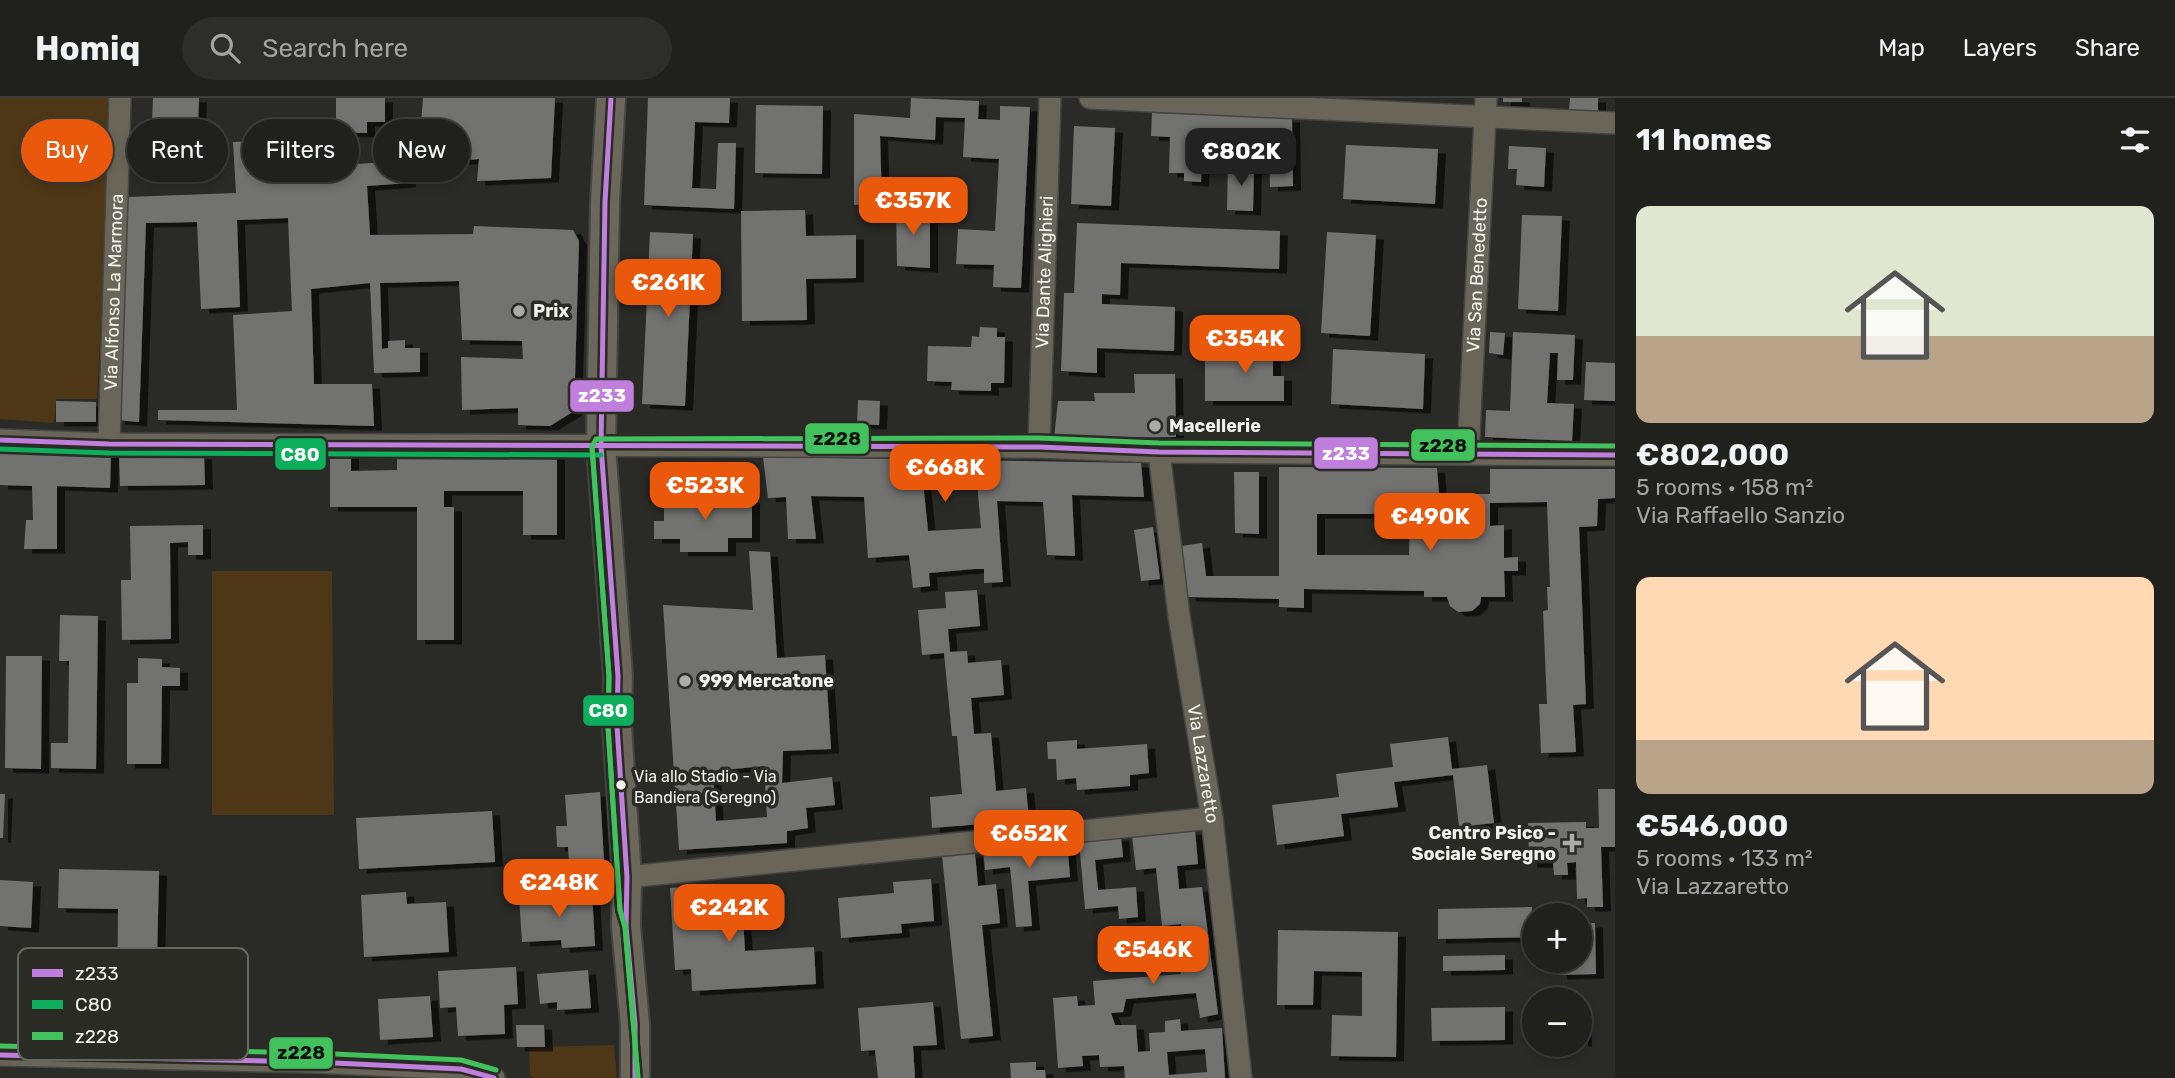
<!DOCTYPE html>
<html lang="en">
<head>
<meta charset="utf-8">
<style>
  :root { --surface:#20201c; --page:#2d2d29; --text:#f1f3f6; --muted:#a2a3a3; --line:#3d3e3b; --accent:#ea580c }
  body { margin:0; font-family:Rubik,sans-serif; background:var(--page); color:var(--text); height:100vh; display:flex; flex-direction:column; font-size:26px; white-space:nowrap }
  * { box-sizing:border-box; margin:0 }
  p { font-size:23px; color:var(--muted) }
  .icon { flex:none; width:38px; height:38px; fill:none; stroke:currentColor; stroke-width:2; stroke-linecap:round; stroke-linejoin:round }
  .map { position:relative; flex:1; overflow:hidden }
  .details { display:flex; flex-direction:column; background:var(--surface); width:560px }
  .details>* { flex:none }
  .guide { position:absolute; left:21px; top:21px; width:665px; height:63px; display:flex; gap:14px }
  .controls { position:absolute; left:1522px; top:805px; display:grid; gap:14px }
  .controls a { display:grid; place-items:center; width:70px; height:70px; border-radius:50%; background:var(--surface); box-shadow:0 4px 10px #0003,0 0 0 2px var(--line); font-size:35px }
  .price { position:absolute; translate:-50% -60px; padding:0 16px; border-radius:14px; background:var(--accent); color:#fff; font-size:23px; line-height:46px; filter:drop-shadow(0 2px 4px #0008) }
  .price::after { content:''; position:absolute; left:50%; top:42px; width:21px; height:16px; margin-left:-10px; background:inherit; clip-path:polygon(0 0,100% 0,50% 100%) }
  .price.on { background:#222; color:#fff }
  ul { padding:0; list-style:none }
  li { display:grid; align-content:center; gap:14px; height:371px; padding:0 21px }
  li span { display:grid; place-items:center; height:217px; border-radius:14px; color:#555 }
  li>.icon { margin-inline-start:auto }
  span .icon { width:126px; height:126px; fill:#fffc; stroke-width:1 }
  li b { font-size:30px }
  h2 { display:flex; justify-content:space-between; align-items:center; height:84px; padding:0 21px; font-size:30px }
  .chip { padding:0 24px; border-radius:32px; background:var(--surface); box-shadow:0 4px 10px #0003,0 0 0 2px var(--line); font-size:24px; line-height:63px }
  .chip.on { background:var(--accent); color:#fff }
  header { display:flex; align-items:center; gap:42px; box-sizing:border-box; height:98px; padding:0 35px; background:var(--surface); border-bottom:2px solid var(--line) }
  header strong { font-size:33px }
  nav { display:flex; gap:38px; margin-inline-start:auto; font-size:24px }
  .search { width:490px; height:63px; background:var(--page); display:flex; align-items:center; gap:18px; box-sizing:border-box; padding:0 24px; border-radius:38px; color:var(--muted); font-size:26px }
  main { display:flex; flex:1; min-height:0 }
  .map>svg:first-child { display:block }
  .green { fill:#4e3716 }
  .building { fill:#727370; fill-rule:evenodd; filter:url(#shadow) }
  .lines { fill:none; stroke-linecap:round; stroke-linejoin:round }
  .minor-casing { stroke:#454543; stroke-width:24 }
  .secondary-casing { stroke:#454543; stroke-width:32 }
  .minor { stroke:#696659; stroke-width:21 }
  .secondary { stroke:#6b675a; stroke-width:28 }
  .bus-1-casing { stroke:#2b2b25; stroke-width:10 }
  .bus-2-casing { stroke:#2b2b25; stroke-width:10 }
  .bus-3-casing { stroke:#2b2b25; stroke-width:10 }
  .bus-1 { stroke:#c07fdc; stroke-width:5 }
  .bus-2 { stroke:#0daf5c; stroke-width:5 }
  .bus-3 { stroke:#42c25c; stroke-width:5 }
  .poi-dot { fill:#abaca8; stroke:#2b2b25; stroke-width:2.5 }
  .bus-dot { fill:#f1f2ee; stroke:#2b2b25; stroke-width:2.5 }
  .labels { text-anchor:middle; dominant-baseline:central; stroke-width:7; stroke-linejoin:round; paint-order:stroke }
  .bus-label { font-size:16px; fill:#f1f2ee; stroke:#2b2b25; text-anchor:start }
  .street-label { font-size:18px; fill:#f1f2ee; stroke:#2b2b25 }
  .poi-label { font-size:18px; font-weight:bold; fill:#f1f2ee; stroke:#2b2b25; text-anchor:start }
  .key { fill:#2b2b25; stroke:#666761; stroke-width:2 }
  .key-label { font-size:19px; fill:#f1f2ee }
  .line-badge { stroke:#2b2b25; stroke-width:2.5 }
  .badge-label { font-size:19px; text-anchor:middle; font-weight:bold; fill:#fff }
  .pale-badge-label { font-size:19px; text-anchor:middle; font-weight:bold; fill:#111 }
</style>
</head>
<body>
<header>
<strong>Homiq</strong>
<div class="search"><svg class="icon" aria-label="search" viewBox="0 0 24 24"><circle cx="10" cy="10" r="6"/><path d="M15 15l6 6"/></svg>Search here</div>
<nav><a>Map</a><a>Layers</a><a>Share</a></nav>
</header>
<main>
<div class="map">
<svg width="1615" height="980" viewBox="0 0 1615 980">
  <defs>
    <filter id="shadow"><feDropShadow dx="8" dy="4.5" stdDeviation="0" flood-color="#0009"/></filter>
  </defs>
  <rect width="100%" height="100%" fill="#2a2a26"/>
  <path class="green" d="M0,0H112L97,301H56L54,325L0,321Z
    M212,473H332L334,717H212Z
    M614,947L617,980H534L530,977L529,949Z"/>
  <path class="building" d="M153,0H199L198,24L152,23Z
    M336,0H385V24H367V35L336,34Z
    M423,0H555L551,80L477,83L479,61L418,66Z
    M648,0H730L729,25L695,24L692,90L716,91L718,45H736L734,111L644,107Z
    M911,0L979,3L978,21L1000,22V8L1030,9L1021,190L993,189L994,167L956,166L958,131L995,133L999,61L963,59L965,20L936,19L935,42L880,38L882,106L854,107V16L910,20Z
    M1503,0H1522V4H1503Z
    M1570,0H1598V14L1569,12Z
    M756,7L823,8L822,76L755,75Z
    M1152,15L1292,20L1293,88L1270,89L1269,42L1203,39L1201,84L1184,83V75H1169L1170,39L1151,38Z
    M1074,28L1115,30L1111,108L1071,106Z
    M304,41L305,69L406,63L408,85L367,88L370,137L473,136L474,128L573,132L579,143L574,313L550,328L518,327V310L462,312L461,259L523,261L522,243L462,242L459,183L380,185L382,251L388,250V243L405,242V250H420V274L374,275L370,185L311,191L314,286H372L374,328L158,322V312H237L233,217L292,213L288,120L237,122L240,209L201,211L197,124L146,125L139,324L117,322L127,99L236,95L233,44Z
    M1346,47L1438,51L1435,106L1343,101Z
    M1509,48L1546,50L1544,89L1516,87L1517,71H1508Z
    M1228,67L1254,68L1253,113L1227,112Z
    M896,109H930V170L897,168Z
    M805,112L806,138L856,137V180L806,181L807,222L742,223L741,113Z
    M1522,117L1562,118L1558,213L1518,211Z
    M1077,125L1280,133L1279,171L1121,165L1120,197L1102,196V206L1175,209L1174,253L1097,250V275L1061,273L1064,195H1074Z
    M650,134L693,136L685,308L642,306Z
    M1327,134L1376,137L1370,238L1321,235Z
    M980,229L997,230V239H1005L1004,285H991V293L951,292L952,284L927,283L928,248L971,249L972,238L979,239Z
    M1490,234L1505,235L1503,257L1489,255Z
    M1513,234L1575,237L1573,282H1557L1558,255H1550L1547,305L1574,306L1572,343L1485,339L1486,312L1510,313Z
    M1236,242H1273V278H1284V303H1205V263H1236Z
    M1333,251L1425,256L1423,311L1331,306Z
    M1586,264L1615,265V303L1584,302Z
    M1134,276H1175L1176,339L1054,340L1058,303H1095L1094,295H1135Z
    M858,302L880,303L879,327L857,326Z
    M56,303L96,304V324H56Z
    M0,350L111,353L110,390L57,388V451H24L26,422H33L32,388L0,387Z
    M119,355L204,357L205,387L120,388Z
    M330,356H351V373L397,372V357L557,356V437H523V393H444V409H454V542H417V409H330Z
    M763,359L1141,365L1144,399L1072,397L1075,458L1047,457L1043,404L997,403L1003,484L984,485V471H974L929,475L930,488L913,490L909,457L868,460L864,399L811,398L816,441H788L786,399L768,400ZM958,383L977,384L981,430L928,433L923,384Z
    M1279,369L1437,370L1439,396H1490V371H1615V400L1598,401L1597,428L1579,429L1586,606L1573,607L1576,654L1541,655L1539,606H1547L1543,513L1548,512L1547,489H1550L1547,404L1490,405V428L1504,427V460L1518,459V473H1504L1505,499H1481L1480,506L1472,513L1458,514L1450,508L1447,499H1424V493L1304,491V510L1279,509V501L1188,499L1181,448L1202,445L1206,478H1279ZM1317,416H1410L1409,457H1317Z
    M1234,374H1259V436L1235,435Z
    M687,393H723V401H752V440H728V454H680V441H654V423H664V403H687Z
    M203,427V457H188V444L170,445L171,541L122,542L121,482H131L130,428Z
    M1153,429L1160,481L1141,483L1134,432Z
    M749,453L770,454L777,560L825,557L831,651L783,653L782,685L832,679L835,707L806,710L808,730L787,733V745L679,752L663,507L753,512ZM764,668L767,719L716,723L713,673Z
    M977,492L980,528L948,531L950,554L967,553L968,565L1001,562L1004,597L971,600L974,636L991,635L996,693L1026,690L1029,722L932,730L930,699L962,696L957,638H952L944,555L922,557L918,512L946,510L945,494Z
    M60,517L98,518L96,671L51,670V645H68L69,563H59Z
    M6,558H42L41,671L5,670Z
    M138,560L162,561V569L180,570V588H162L161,666H127V585H138Z
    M1448,639L1452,671L1487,667L1494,725L1459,729L1453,677L1394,684L1398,709L1341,716L1344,738L1277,747L1272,707L1339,699L1336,676L1393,669L1390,646Z
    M1077,642V651L1147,646L1149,675L1130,677V688L1077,692L1076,680L1057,682L1056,661H1048L1047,644Z
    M1598,691H1615V749H1601L1603,809H1587V800L1577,801L1576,764L1567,765L1568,777H1554L1553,765H1529L1528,725L1586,724V730H1599Z
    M600,694L605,781L570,783L568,749H557L556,728H567L565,697Z
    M0,696H5L3,740H0Z
    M492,713L495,764L359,771L356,720Z
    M1195,732L1198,766L1177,768L1179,791L1202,789L1218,916L1200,920L1196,895L1126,901L1123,914L1111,915L1115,927H1136L1138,954L1150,953L1149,935L1165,934V923L1180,921L1181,933L1222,930L1225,980H1125L1124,968L1100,969L1099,957L1082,958L1083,968L1058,970L1053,900L1077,898L1078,908L1095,907L1093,883L1181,876L1174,840L1182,839L1181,826L1162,828L1156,770L1136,772L1132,738ZM1205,951L1207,974L1169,977L1167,954Z
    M1121,738L1123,759L1095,762L1098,792L1136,789L1138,819L1119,821L1118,808L1085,811L1079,743Z
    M1067,743L1070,779L1028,783L1032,828L1016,829L1010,769L985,772L983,751Z
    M975,755L978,788L996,786L1000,825L982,827L993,938L961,941L942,758Z
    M59,771L159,773L155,948L41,946L42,905L117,906L118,811L58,810Z
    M931,781L934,823L901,826L902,835L841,840L838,800L894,795L893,784Z
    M0,782L33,784L31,830L0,828Z
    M741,786L745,853L814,849L816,886L692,893L691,871L675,872L670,790Z
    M406,794L407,806L446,804L449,854L364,859L361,797Z
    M592,794L595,848L562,850L561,842L522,844L519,799Z
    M1532,809L1533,839L1438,841V811Z
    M1580,825H1595L1596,876L1559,877V863H1580Z
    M1278,832L1398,834L1396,959L1331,958L1332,917L1362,918V874L1314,873L1313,907H1277Z
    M1505,857V872L1443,873V858Z
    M516,869L518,906L504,907L505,936L458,938L456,909L440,910L438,873Z
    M588,872L591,910L557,912V904L540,906L537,876Z
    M430,898L433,939L380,942L378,901Z
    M933,904L937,947L913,948L915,980H878L875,952L861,953L858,910Z
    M1580,904H1583L1584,944H1580Z
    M1505,909V942L1432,943L1431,910Z
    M516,927H544L545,949H517Z
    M1036,964V972H1045L1046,980H1011L1010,965Z"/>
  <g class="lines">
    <g class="minor-casing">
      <g id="minor">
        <path d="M1090,0L1615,25"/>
        <path d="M0,342L109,346L1039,349L1159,354L1615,357"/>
        <path id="s1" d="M109,346L120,0"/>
        <path id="s2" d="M1039,349L1050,0"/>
        <path id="s3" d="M1159,354L1179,518L1212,720L1241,980"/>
        <path id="s4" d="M1468,355L1486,0"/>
        <path d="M627,779L1212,720"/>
        <path d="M0,957L314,964L461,971L494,980"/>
      </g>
    </g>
    <g class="secondary-casing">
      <path id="secondary" d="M611,0L605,104L601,348L618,578L617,628L627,779L626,828L635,926V980"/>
    </g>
    <use href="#minor" class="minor"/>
    <use href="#secondary" class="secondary"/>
    <g class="bus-1-casing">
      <path id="bus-1" d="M611,0L605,104L601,348L618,578L617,628L627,779L626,828L635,926V980
        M0,342L109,346L1039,349L1159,354L1615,357
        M0,957L314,964L461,971L494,980"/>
    </g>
    <g class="bus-2-casing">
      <path id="bus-2" d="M592,349L609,578L608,629L620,812L625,829L638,980
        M0,351L109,355L601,357"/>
    </g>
    <g class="bus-3-casing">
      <path id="bus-3" d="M0,948L314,955L461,962L496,972
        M638,980L625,829L620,812L608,629L609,578L592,349L596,341L1039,340L1159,345L1615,348"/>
    </g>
    <use href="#bus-1" class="bus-1"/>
    <use href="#bus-2" class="bus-2"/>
    <use href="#bus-3" class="bus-3"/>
  </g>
  <g class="poi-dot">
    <circle cx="519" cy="213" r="7"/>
    <circle cx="1155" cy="328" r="7"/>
    <circle cx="685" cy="583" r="7"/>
    <path d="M1568.5 734.5h7v7h7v7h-7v7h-7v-7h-7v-7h7z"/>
  </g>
  <circle class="bus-dot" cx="621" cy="687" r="6"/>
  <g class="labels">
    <g class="bus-label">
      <text x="634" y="678">Via allo Stadio - Via<tspan x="634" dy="21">Bandiera (Seregno)</tspan></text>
    </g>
    <g class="street-label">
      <text stroke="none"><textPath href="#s2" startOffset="175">Via Dante Alighieri</textPath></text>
      <text stroke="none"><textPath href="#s4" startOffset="178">Via San Benedetto</textPath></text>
      <text stroke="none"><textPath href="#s1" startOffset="152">Via Alfonso La Marmora</textPath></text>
      <text stroke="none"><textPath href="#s3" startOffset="315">Via Lazzaretto</textPath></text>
    </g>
    <g class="poi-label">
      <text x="533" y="213">Prix</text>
      <text x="1169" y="328">Macellerie</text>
      <text x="699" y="583">999 Mercatone</text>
      <text x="1556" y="735" text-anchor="end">Centro Psico -<tspan x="1556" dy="21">Sociale Seregno</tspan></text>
    </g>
  </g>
  <rect x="18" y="850" width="230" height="112" rx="10" class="key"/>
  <rect x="32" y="871" width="31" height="8" fill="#c07fdc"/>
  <rect x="32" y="902" width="31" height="9" fill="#0daf5c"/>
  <rect x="32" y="934" width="31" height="8" fill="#42c25c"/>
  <g class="key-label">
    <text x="75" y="882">z233</text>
    <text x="75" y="913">C80</text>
    <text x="75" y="945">z228</text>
  </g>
  <g class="line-badge">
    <rect x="569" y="281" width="66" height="34" rx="7" fill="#c07fdc"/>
    <rect x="804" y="324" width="66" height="33" rx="7" fill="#42c25c"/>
    <rect x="1410" y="330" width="66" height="34" rx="7" fill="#42c25c"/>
    <rect x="1313" y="338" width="66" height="34" rx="7" fill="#c07fdc"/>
    <rect x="274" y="339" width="53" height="34" rx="7" fill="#0daf5c"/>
    <rect x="582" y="596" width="53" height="33" rx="7" fill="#0daf5c"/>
    <rect x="268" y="938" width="66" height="34" rx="7" fill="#42c25c"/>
  </g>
  <g class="badge-label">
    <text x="602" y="304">z233</text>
    <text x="1346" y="362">z233</text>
    <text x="300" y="363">C80</text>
    <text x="608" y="619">C80</text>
  </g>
  <g class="pale-badge-label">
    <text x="837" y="347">z228</text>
    <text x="1443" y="354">z228</text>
    <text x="301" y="961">z228</text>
  </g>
</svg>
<div class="controls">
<a>+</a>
<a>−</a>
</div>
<b class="price on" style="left:1241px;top:90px">€802K</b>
<b class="price" style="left:913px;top:139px">€357K</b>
<b class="price" style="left:668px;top:221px">€261K</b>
<b class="price" style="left:1245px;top:277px">€354K</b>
<b class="price" style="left:945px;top:406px">€668K</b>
<b class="price" style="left:705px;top:424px">€523K</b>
<b class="price" style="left:1430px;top:455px">€490K</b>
<b class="price" style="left:1029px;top:772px">€652K</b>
<b class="price" style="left:559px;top:821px">€248K</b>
<b class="price" style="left:729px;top:846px">€242K</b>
<b class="price" style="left:1153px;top:888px">€546K</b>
<div class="guide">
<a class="chip on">Buy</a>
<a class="chip">Rent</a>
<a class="chip">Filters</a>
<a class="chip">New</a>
</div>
</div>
<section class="details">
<h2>11 homes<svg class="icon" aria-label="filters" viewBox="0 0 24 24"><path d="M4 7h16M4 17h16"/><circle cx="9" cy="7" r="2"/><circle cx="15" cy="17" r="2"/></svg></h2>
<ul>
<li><span style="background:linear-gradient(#dfe7d0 60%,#b9a48a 0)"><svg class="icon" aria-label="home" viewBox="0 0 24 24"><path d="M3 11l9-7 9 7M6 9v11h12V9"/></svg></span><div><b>€802,000</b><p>5 rooms · 158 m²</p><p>Via Raffaello Sanzio</p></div></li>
<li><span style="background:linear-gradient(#ffd9b3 75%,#b9a48a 0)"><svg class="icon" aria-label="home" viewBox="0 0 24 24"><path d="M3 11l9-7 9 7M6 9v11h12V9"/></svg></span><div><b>€546,000</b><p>5 rooms · 133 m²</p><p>Via Lazzaretto</p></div></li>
</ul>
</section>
</main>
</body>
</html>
